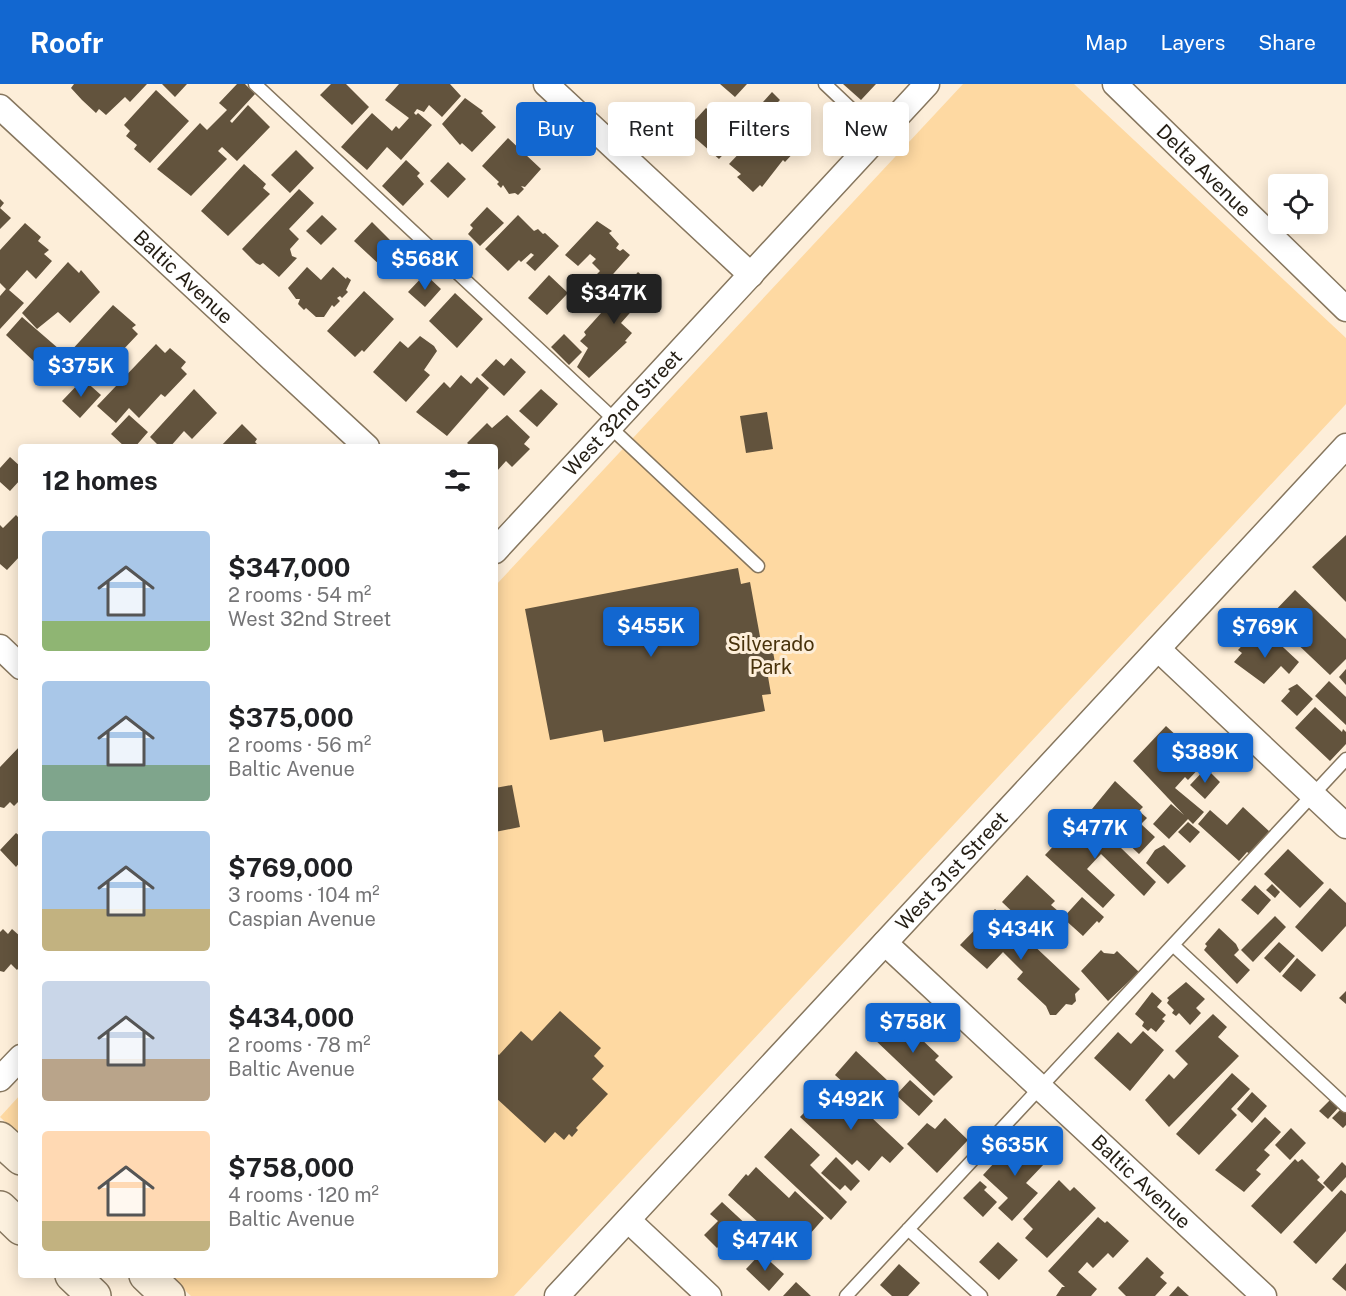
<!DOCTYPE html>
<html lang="en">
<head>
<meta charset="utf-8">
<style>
  :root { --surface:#fff; --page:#f6f6f6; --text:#202124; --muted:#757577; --accent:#1267d0 }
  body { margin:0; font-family:"Public Sans",sans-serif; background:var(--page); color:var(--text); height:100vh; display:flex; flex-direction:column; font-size:22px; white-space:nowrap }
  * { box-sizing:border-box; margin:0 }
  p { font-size:20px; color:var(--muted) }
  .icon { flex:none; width:33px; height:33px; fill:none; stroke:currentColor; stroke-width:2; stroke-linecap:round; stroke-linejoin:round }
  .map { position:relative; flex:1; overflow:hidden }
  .details { position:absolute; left:18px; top:360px; width:480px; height:834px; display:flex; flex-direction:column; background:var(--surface); border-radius:6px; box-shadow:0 3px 15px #0003 }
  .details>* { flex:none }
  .top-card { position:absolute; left:516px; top:18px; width:570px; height:54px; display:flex; gap:12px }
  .tools { position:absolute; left:1268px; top:90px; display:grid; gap:12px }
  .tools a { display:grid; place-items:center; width:60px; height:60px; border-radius:6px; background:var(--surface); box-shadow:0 3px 15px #0003; font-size:30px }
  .price { position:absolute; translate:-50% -51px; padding:0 14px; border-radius:6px; background:var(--accent); color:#fff; font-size:20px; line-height:39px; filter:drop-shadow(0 2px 3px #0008) }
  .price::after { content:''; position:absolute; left:50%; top:36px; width:18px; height:14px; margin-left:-9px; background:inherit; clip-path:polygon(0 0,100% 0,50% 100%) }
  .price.active { background:#222; color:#fff }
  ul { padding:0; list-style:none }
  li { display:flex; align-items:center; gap:18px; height:150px; padding:0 24px }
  li span { display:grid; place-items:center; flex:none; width:168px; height:120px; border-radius:6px; color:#555 }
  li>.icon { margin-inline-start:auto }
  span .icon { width:72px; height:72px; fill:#fffc; stroke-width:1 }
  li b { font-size:26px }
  h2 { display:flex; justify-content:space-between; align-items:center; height:72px; padding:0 24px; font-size:26px }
  .pill { padding:0 21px; border-radius:6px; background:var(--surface); box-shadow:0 3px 15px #0003; font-size:21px; line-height:54px }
  .pill.active { background:var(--accent); color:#fff }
  header { display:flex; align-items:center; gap:36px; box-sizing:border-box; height:84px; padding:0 30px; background:var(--accent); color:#fff }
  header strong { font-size:28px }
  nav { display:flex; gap:33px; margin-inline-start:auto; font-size:21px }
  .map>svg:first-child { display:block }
  .green { fill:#fed9a2 }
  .building { fill:#62533d }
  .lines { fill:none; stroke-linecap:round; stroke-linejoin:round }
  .lane-casing { stroke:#86765e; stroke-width:15 }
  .street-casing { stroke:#86765e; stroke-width:27 }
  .secondary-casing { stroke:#86765e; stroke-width:36 }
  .lane { stroke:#fff; stroke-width:12 }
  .street { stroke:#fff; stroke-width:24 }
  .secondary { stroke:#fcf1df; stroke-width:33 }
  .labels { text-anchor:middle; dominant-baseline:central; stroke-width:6; stroke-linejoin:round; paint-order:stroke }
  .street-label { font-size:20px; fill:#241e14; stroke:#fdeed9 }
  .park-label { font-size:20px; fill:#48320b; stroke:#fdeed9 }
</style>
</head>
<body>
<header>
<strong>Roofr</strong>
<nav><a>Map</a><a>Layers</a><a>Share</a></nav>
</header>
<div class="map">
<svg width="1346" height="1212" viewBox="0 0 1346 1212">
  <rect width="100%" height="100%" fill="#fdeed9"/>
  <path class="green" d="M963,0H1074L1346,254V320L514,1212H191L169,1191H495V502Z
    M21,1010V1053L0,1033Z"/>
  <path class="building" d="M74,0H147L130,18L125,13L106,31L99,25L96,29L82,16L71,4Z
    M162,0H187L175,13Z
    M237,0H245L255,10L230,37L232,39L248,21L270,43L237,77L222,63L218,67L227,75L191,112L157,85L200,39L207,46L227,26L219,19Z
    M331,0H346L369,23L352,41L320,11Z
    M399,0H450L461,12L442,33L429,21L424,28L417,25L414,29L416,31L418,29L432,41L401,76L387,63L367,86L341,63L372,29L392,47L396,42L399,45L409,34L385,16Z
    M720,0H747L735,13Z
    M843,0H876L861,16Z
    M156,6L189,37L150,79L134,65L137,61L126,52L130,47L124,41Z
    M772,8L780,16L771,25L763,18Z
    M465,14L483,27L481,29L496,43L472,68L462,59L460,61L442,40Z
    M777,22L810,51L785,78L783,76L762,103L760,101L753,108L737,93L741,90L729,80L746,62L751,66L770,45L762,38Z
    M706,24L727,43L736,32L749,43L719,75L686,46Z
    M508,54L541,85L525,103L521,102L524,105L518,111L515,109L509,110L503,101L501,104L497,100L499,98L482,82Z
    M296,66L314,84L290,109L271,91Z
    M406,76L420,89L417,92L424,100L403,122L382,102Z
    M448,78L466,95L448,114L430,97Z
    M244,80L266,100L263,104L270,110L228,152L201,127Z
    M299,105L314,119L289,145L299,155L290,165L292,172L297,174L279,193L263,179L260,181L256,179L242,165Z
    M0,115L4,119L0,124L11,134L0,145Z
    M487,123L504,139L480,162L468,150L473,144L470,141Z
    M322,131L337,145L321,161L306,147Z
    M518,131L534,147L538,145L543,150L545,149L559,162L535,187L526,179L534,171L531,169L521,178L519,176L508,187L485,165Z
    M597,137L612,147L609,149L619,160L616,164L620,167L623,165L630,171L606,198L597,190L600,187L592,179L596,175L590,170L578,182L565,171Z
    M372,138L399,165L382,183L354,157Z
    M25,139L41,153L38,157L49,166L44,170L52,177L36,195L27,186L9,206L24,219L0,245V212L6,205L0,199V166Z
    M68,178L79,189L81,186L100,208L70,239L58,228L37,245L22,229Z
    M307,183L321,196L333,183L346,195L347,193L351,196L346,206L348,208L342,214L340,212L337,214L340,217L334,223L332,221L324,233H316L306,224L304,226L298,220L300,215H296L288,204Z
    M638,188L659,207L641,226L636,222L621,239L632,249L625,257L627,258L589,294L577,283L588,264L580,257L586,251L584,248Z
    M425,190L441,205L425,223L408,208Z
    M549,191L568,209L547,231L528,214Z
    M364,207L394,235L364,268L362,266L355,273L327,247Z
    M455,209L483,235L457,264L429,237Z
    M113,221L136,241L132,244L138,250L121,268L116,263L89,292L81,290L73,299L58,281Z
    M22,233L59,265L42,285L6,251Z
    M564,250L582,268L569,281L551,263Z
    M420,252L434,262L437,267L424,286L430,291L406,318L373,288L400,257L408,264Z
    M156,260L165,269L170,264L186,278L181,284L187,290L165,313L161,310L139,334L129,324L116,339L97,322Z
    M511,274L526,288L504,312L481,291L496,275L504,282Z
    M461,291L471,300L477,293L489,304L447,352L416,328L444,298L450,304Z
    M83,295L101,311L80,334L62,317Z
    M194,305L217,329L192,355L184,347L170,363H160L150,353Z
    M541,305L558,320L537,343L519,327Z
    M767,328L773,365L746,369L740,332Z
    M129,331L148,348L135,363H125L111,350Z
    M507,331L530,353L524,360L530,365L512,383L506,377L497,387L495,385V363H472L467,359L487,339L492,344Z
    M242,340L257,355L255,358L260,363H220Z
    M10,373L21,383V395L10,407L0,398V384Z
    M16,431L21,436V471L7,486L0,480V441L3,444Z
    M1346,451V518L1312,483Z
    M738,484L741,500L750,498L761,558L771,556L775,579L766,581L771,610L762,611L765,627L604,658L602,646L550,656L525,525Z
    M1295,506L1346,555V575L1330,591L1269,533Z
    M1269,550L1299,578L1289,590L1281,582L1264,600L1234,578L1242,569L1238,566L1250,553L1258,561Z
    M1346,585V601L1339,593Z
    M1329,597L1346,613V641L1315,612Z
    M1297,600L1313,615L1297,632L1281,617L1290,607L1288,605Z
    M1315,623L1342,648L1343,645L1346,648V660L1330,677L1295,644Z
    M1166,642L1205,678L1188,696L1185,693L1175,704L1204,728L1193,740L1188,735L1169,755L1153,740L1171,720L1184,731L1133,677Z
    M21,661V715L14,722L10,718L4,724L0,723V683Z
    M1206,684L1220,698L1205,715L1190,701Z
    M1115,697L1143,723L1139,727L1147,734L1141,740L1155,753L1139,770L1124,756L1129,751L1126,748L1121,753L1092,725Z
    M512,701L520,743L495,748V704Z
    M1243,723L1270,748L1250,770L1247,768L1239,777L1198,740L1210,726L1227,741Z
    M1085,729L1156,798L1144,812L1101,770L1087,785L1115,811L1103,824L1045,771Z
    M1188,738L1200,748L1190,759L1178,748Z
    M16,749L21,753V777L16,783L0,766Z
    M1164,761L1186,782L1168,800L1146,779L1155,766Z
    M1288,765L1324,799L1300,824L1264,790Z
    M1027,791L1055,817L1051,821L1058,827L1042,845L1027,831L1022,837L1002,818Z
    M1272,800L1280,808L1275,814L1266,806Z
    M1255,801L1271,816L1258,831L1241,816Z
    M1330,804L1346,819V842L1322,868L1295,843Z
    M1082,813L1104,833L1099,839L1097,837L1083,852L1063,834Z
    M995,825L1080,905L1075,910L1076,917L1072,921L1066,920L1056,931H1050L1046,922L1017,895L1023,888L1003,868L987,885L960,861Z
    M1275,832L1286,843L1253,878L1241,866Z
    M1219,844L1236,860L1239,866L1234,871L1250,886L1237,900L1204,866L1207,862L1205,860Z
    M3,845L8,850L12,845L21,853V881L17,886L11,880L4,888L0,887V848Z
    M1279,858L1295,872L1280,889L1264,874Z
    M1101,866L1104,869L1114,870L1117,867L1139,888L1108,917L1081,887Z
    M1297,874L1316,891L1301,908L1282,892Z
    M1186,898L1205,915L1196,924L1201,929L1190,941L1179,929L1176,932L1172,929L1174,926L1167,919L1169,916L1167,914Z
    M1346,907V920L1339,914Z
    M1152,908L1162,917L1157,923L1166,931L1162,935L1165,937L1156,948L1151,944L1148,947L1142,942L1144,938L1135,930Z
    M560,927L601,964L594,972L604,982L592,995L608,1010L576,1044L578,1046L572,1053L569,1050L564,1056L555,1048L545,1059L495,1013V968L499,971L521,947L532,957Z
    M1213,930L1227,943L1218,953L1239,972L1169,1043L1145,1016L1169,990L1174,995L1188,980L1175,967Z
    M896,931L939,972L935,976L953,993L934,1012L873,954L883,944L879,941L887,933L891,936Z
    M1143,947L1164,966L1130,1007L1094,974L1118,948L1131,960Z
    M856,967L888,997L867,1020L835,991Z
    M1232,989L1250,1005L1231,1025L1237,1031L1199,1071L1176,1050Z
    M910,996L933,1017L919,1032L896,1011Z
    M827,1005L849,1025L855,1018L904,1064L890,1079L882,1072L869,1087L857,1076L852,1081L800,1033Z
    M1252,1008L1267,1022L1252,1039L1237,1025Z
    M1331,1015L1339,1023L1328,1035L1319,1027Z
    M1341,1025L1346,1029V1041L1343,1044L1332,1034Z
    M1265,1033L1281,1048L1264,1066L1270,1071L1256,1086L1261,1090L1244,1108L1215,1086Z
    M945,1034L968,1056L937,1089L907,1060L927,1039L935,1045Z
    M791,1044L820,1071L810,1081L847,1118L831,1136L764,1073Z
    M1291,1044L1306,1059L1290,1076L1275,1061Z
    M1018,1053L1045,1079L1026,1099L1038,1109L1012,1137L998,1124L1008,1114L983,1091Z
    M836,1073L860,1097L851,1107L845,1101L840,1106L821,1089Z
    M1295,1075L1298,1078L1302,1075L1320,1093L1317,1096L1325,1103L1281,1150L1251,1122Z
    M1342,1078L1346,1082V1093L1332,1108L1323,1099Z
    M756,1083L789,1114L795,1107L824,1134L809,1151L794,1137L787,1144L790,1147L783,1154L779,1151L771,1160L754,1144L759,1139L728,1111L746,1090L748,1092Z
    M1059,1096L1070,1107L1074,1103L1096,1124L1047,1174L1025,1154L1033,1145L1023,1135Z
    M980,1097L987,1103L984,1106L997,1118L983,1133L963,1114Z
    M1341,1106L1346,1110V1147L1316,1180L1293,1158Z
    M722,1118L750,1144L746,1148L753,1155L736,1172L722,1159L717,1164L704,1151L718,1137L710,1130Z
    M1098,1133L1105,1139L1107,1137L1129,1157L1113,1174L1108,1169L1093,1184L1087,1178L1078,1188L1097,1205L1091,1212H1056L1062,1203H1065L1048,1187Z
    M998,1158L1018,1176L999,1196L979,1178Z
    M761,1169L784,1190L769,1207L746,1185Z
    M1147,1173L1164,1189L1160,1193L1167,1199L1155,1212H1126L1118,1204Z
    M1346,1179V1207L1332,1195Z
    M899,1180L920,1199L908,1212H892L880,1201Z
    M796,1198L811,1212H783Z
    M1178,1202L1189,1212H1169Z"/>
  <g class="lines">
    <g class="lane-casing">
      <path id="lane" d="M255,0L616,337
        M825,0L880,52
        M610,343L758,482
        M1173,861L1346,1022
        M908,1145L981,1212
        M846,1212L1346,675"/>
    </g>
    <g class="street-casing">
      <g id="street">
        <path d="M546,0L751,191"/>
        <path id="s1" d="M1115,0L1346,225"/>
        <path id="s2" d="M0,23L367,363"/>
        <path id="s3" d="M495,467L927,0"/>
        <path d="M0,563L21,583"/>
        <path d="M1158,565L1346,742"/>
        <path id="s4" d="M885,859L1264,1212"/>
        <path d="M0,995L21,973"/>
        <path d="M628,1136L709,1212"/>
        <path id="s5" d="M557,1212L1346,362"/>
      </g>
    </g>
    <g class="secondary-casing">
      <path id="secondary" d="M0,1055L21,1074
        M0,1124L21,1144
        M72,1191L94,1212
        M146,1191L168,1212"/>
    </g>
    <use href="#lane" class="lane"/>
    <use href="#street" class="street"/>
    <use href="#secondary" class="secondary"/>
  </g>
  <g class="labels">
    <g class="street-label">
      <text stroke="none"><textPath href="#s1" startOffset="124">Delta Avenue</textPath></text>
      <text stroke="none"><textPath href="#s2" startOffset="250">Baltic Avenue</textPath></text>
      <text stroke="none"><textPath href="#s3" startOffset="188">West 32nd Street</textPath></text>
      <text stroke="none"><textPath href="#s5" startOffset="580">West 31st Street</textPath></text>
      <text stroke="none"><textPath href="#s4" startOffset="350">Baltic Avenue</textPath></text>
    </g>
    <g class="park-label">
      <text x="771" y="560">Silverado<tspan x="771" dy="23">Park</tspan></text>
    </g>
  </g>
</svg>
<div class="tools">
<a><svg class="icon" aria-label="locate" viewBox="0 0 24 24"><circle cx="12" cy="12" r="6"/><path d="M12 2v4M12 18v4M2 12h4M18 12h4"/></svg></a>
</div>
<b class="price" style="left:425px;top:207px">$568K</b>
<b class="price active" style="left:614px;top:241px">$347K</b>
<b class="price" style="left:81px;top:314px">$375K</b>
<b class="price" style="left:651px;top:574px">$455K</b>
<b class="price" style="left:1265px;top:575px">$769K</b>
<b class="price" style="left:1205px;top:700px">$389K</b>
<b class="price" style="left:1095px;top:776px">$477K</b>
<b class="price" style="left:1021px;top:877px">$434K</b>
<b class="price" style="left:913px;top:970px">$758K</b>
<b class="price" style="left:851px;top:1047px">$492K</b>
<b class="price" style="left:1015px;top:1093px">$635K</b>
<b class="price" style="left:765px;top:1188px">$474K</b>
<div class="top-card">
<a class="pill active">Buy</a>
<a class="pill">Rent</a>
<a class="pill">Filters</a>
<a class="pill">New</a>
</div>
<section class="details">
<h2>12 homes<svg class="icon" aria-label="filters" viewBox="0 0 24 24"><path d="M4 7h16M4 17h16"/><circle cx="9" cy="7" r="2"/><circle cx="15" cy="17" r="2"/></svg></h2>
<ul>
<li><span style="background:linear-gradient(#a9c7e8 75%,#8fb573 0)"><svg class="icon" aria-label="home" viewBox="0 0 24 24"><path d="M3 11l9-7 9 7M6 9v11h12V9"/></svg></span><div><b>$347,000</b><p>2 rooms · 54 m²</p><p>West 32nd Street</p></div></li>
<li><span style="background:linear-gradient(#a9c7e8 70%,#7fa58c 0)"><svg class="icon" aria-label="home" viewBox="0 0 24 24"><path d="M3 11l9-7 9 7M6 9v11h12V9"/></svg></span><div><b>$375,000</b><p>2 rooms · 56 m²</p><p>Baltic Avenue</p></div></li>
<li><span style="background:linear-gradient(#a9c7e8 65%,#c2b280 0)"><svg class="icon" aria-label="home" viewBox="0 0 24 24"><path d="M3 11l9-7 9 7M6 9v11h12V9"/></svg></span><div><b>$769,000</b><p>3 rooms · 104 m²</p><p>Caspian Avenue</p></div></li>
<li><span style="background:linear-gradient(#c9d6e8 65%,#b9a48a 0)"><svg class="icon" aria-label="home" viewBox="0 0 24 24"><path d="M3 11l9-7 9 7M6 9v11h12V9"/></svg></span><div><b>$434,000</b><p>2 rooms · 78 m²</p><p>Baltic Avenue</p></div></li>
<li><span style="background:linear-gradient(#ffd9b3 75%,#c2b280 0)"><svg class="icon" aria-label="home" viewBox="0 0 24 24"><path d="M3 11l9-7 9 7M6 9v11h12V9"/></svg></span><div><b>$758,000</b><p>4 rooms · 120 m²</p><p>Baltic Avenue</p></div></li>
</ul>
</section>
</div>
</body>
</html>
